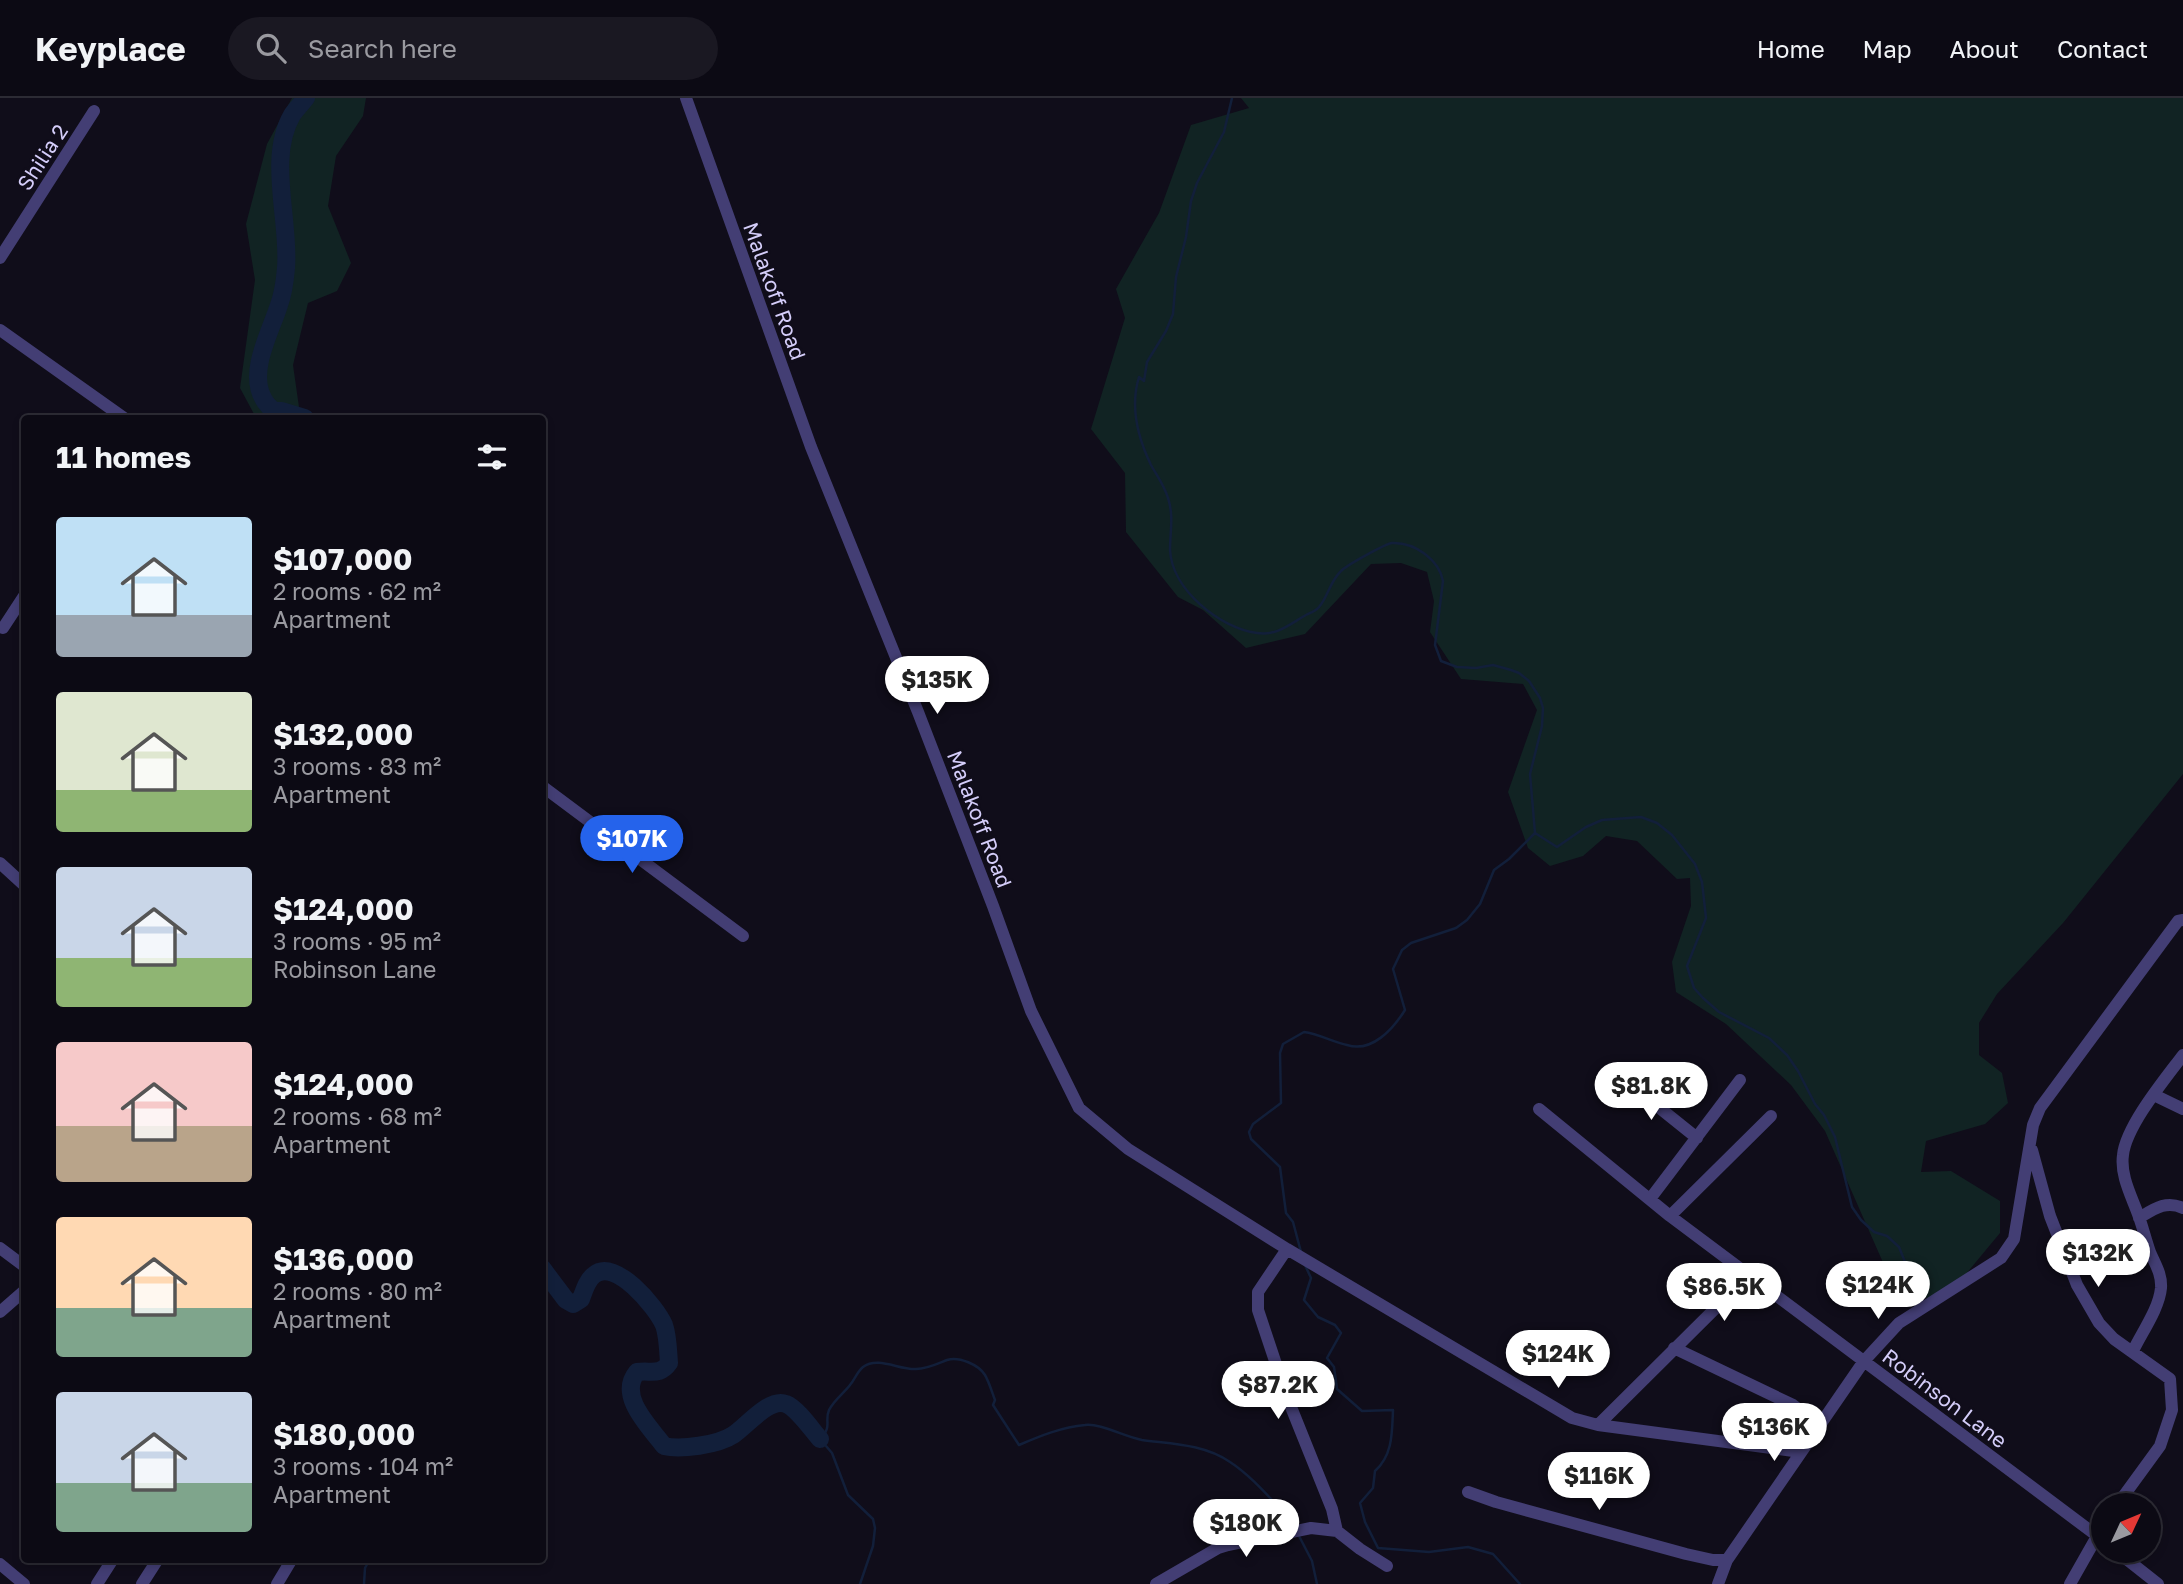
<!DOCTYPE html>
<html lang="en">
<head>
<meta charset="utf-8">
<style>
  :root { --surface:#0c0a14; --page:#1a1822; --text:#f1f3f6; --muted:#9a9aa0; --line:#2c2b34; --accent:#2563eb }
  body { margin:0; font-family:"Golos Text",sans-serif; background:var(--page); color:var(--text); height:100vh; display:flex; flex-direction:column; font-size:26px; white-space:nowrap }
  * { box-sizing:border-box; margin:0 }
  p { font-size:23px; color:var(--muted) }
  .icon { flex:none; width:38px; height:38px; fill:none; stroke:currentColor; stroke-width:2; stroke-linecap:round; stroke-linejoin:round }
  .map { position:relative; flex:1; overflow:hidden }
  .panel { position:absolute; left:21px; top:317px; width:525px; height:1148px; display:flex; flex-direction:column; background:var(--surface); border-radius:7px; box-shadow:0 4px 10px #0003,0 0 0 2px var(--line) }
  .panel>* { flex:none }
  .needle { width:46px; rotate:46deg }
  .tools { position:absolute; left:2091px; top:1395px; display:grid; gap:14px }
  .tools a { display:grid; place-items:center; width:70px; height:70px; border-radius:50%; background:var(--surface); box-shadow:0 4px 10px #0003,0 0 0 2px var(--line); font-size:35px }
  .price { position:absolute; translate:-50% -60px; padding:0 16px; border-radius:24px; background:#fff; color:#222; font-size:23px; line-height:46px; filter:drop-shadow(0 2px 4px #0008) }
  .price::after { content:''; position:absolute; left:50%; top:42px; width:21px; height:16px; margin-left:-10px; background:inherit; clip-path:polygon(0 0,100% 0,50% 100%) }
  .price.selected { background:var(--accent); color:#fff }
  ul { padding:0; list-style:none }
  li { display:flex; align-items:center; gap:21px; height:175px; padding:0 35px }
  li span { display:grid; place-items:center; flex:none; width:196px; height:140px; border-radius:7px; color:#555 }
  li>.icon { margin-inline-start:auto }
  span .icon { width:84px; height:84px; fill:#fffc; stroke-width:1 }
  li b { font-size:30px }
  h2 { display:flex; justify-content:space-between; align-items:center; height:84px; padding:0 35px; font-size:30px }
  header { display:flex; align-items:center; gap:42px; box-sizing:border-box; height:98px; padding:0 35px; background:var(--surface); border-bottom:2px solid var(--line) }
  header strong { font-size:33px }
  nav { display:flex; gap:38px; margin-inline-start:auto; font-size:24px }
  .search { width:490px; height:63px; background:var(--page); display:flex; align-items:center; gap:18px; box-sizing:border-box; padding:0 24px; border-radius:38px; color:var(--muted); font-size:26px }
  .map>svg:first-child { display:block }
  .green { fill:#112323 }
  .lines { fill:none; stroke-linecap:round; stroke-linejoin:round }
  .stream { stroke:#121f3a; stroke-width:2.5 }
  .river { stroke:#121f3a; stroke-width:18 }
  .street { stroke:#433e74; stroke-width:12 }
  .labels { text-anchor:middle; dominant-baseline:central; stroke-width:5; stroke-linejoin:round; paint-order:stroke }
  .street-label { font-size:21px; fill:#d4cdf9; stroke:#100d1a }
</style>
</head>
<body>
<header>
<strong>Keyplace</strong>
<div class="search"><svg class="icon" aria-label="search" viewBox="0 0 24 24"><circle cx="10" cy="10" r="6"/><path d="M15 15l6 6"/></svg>Search here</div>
<nav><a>Home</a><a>Map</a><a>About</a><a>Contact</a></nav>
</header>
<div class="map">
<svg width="2183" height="1486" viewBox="0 0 2183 1486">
  <rect width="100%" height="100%" fill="#100d1a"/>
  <path class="green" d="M292,0H366L363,18L336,58L328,108L351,165L337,193L308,205L293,267L300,316L297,320H259L254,316L240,290L255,182L246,126L267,46Z
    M1241,0H2183V676L2063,825L1997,896L1979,925V957L2002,975L2008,1005L1985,1026L1926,1043L1921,1074L1951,1073L2000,1103V1135L1961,1182L1932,1202L1904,1190L1885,1169L1825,1033L1791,987L1726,926L1676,894L1672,864L1691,808L1690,780L1677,781L1637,743L1606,738L1583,758L1550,768L1528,750L1508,694L1537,612L1523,586L1461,581L1430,534L1434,503L1427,474L1401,465L1371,466L1305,536L1246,550L1203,512L1178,499L1126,434L1125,375L1091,331L1125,220L1116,191L1159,115L1191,27L1249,10Z"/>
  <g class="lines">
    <path class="stream" d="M1232,0L1224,34L1197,85L1191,103L1186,139L1176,179L1173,216L1166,233L1147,264L1144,283L1139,279C1130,308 1138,340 1151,367C1157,378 1164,387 1168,400C1174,418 1170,434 1170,452C1172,492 1220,530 1257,535C1277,538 1290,526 1306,517C1310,515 1316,513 1319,509C1328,499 1330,483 1341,473C1347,467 1385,446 1392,445C1415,444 1439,462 1443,483L1435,547L1441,563L1457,569L1476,570L1493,567L1511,572L1519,575L1529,583L1540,600L1543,610L1542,628L1530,676L1535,735L1557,749L1586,729L1602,722L1641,719L1657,725L1672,737L1695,766L1702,784L1706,820L1687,868L1694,890L1703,900L1719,914L1769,940L1787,957L1798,973L1815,1006L1824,1017L1835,1039L1852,1109L1861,1122L1874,1134L1887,1138L1899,1149L1905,1164L1912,1198
      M1301,1154L1293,1124L1286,1115L1280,1069L1251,1041L1249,1034L1253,1026L1281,1005L1280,955L1283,946L1304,934C1319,936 1333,944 1347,947C1372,955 1393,931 1405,912L1393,871L1402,852L1411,845L1456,830L1467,822L1480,806L1494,772L1509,761L1535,735
      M1305,1167L1311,1180L1304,1202L1318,1219L1335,1227L1341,1235L1327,1260L1334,1269L1337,1291L1362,1313L1393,1312C1392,1334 1393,1357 1375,1373L1373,1390L1360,1405L1365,1424L1378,1450L1429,1454L1468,1449L1493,1456L1520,1486
      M1299,1438L1312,1463L1317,1486
      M364,1486L365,1470L370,1461
      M860,1486L873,1448L875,1430L873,1421L848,1397L832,1355L820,1341C833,1328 824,1324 829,1312C834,1302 844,1295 850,1287C855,1281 857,1274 863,1269C878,1258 899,1272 916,1271C927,1271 937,1266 947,1262C959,1258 979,1267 985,1277C989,1284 992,1294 995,1302L993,1307L1019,1347C1040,1338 1062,1329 1085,1327C1100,1325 1125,1339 1142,1342C1171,1346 1204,1346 1230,1364C1253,1379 1272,1403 1292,1423L1295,1429"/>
    <path class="river" d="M305,320L282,313H273C270,309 265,305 263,300C248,273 271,233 279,207C283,196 285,182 286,170C290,123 267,60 292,17C296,11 302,5 306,0
      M542,1170L566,1202L573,1206L581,1201C584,1193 587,1182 594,1177C615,1159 656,1209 664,1227C668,1238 668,1253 669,1265C660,1278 651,1272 637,1274C617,1298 650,1329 664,1348C680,1352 718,1347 733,1337C746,1329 769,1299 786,1306C797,1310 812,1332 820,1341"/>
    <path class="street" d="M686,0L811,349L918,614L993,808L1031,913L1079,1010L1128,1051L1287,1151L1572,1320L1598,1327L1801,1354
      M0,160L94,13
      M0,232L124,320
      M3,530L24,498
      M542,688L743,838
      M0,765L24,787
      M1626,983L1697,1040
      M2154,997L2183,1011
      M1539,1011L1670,1118L2104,1443
      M2032,1052L2050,1118L2077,1187L2099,1225L2114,1241L2170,1281L2172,1312L2160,1348L2117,1407
      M1650,1101L1740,982
      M1670,1118L1771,1018
      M2139,1120C2154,1111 2166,1102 2183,1110
      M0,1150L24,1168
      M1287,1151L1258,1194V1212L1287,1299L1332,1411L1337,1433L1360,1451L1387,1468
      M0,1214L24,1193
      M1674,1250L1793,1307L1820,1327
      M2133,1253C2142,1234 2159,1211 2161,1190C2162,1176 2155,1166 2150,1154C2146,1143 2143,1130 2139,1119C2132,1099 2120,1078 2123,1057C2126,1028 2165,981 2183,957
      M1598,1327L1750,1176
      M1468,1394L1496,1404L1686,1456L1713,1462H1727
      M2115,1452L2158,1486
      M0,1466L24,1486
      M97,1486L113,1461
      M142,1486L158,1461
      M277,1486L292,1461
      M1156,1486L1218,1450L1228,1447L1311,1430L1337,1433
      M1718,1486L1727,1462L1864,1263L1899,1225L2001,1160L2014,1141L2033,1027L2040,1010L2178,823L2183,822
      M2070,1486L2104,1426"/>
  </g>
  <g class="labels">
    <g class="street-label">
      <text transform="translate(42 59) rotate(-57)">Shilia 2</text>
      <text transform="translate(775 193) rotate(70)">Malakoff Road</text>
      <text transform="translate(980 721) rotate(69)">Malakoff Road</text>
      <text transform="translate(1945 1300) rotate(37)">Robinson Lane</text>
    </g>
  </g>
</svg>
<div class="tools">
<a><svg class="needle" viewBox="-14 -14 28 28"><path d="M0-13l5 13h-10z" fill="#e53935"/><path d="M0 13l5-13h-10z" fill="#9a9aa0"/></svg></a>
</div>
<b class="price" style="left:937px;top:618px">$135K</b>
<b class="price selected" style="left:632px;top:777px">$107K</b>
<b class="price" style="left:1651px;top:1024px">$81.8K</b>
<b class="price" style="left:2098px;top:1191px">$132K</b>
<b class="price" style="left:1878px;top:1223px">$124K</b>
<b class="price" style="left:1724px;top:1225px">$86.5K</b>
<b class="price" style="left:1558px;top:1292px">$124K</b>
<b class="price" style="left:1278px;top:1323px">$87.2K</b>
<b class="price" style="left:1774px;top:1365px">$136K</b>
<b class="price" style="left:1599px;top:1414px">$116K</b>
<b class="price" style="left:1246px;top:1461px">$180K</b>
<section class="panel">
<h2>11 homes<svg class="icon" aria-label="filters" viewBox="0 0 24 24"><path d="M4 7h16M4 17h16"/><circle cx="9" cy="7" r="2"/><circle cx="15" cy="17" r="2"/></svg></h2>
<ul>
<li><span style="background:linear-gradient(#bfe0f5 70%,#9aa5b1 0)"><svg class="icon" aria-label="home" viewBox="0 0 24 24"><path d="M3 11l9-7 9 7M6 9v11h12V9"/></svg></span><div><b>$107,000</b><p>2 rooms · 62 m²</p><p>Apartment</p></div></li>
<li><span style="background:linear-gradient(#dfe7d0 70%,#8fb573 0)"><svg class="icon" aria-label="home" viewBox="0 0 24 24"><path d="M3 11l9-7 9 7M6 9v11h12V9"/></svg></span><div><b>$132,000</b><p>3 rooms · 83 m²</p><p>Apartment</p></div></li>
<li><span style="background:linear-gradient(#c9d6e8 65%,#8fb573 0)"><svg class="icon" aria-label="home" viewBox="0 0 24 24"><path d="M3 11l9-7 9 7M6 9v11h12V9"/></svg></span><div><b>$124,000</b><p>3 rooms · 95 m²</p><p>Robinson Lane</p></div></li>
<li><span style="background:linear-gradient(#f6c9c9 60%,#b9a48a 0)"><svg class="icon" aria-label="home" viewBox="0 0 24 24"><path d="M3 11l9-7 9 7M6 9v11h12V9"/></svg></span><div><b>$124,000</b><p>2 rooms · 68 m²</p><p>Apartment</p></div></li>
<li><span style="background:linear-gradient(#ffd9b3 65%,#7fa58c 0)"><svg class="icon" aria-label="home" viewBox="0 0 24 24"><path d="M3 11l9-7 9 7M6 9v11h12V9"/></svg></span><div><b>$136,000</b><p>2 rooms · 80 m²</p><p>Apartment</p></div></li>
<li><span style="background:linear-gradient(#c9d6e8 65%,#7fa58c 0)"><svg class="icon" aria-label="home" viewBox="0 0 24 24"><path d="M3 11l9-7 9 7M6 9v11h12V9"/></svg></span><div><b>$180,000</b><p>3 rooms · 104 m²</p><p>Apartment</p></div></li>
</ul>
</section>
</div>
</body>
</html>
